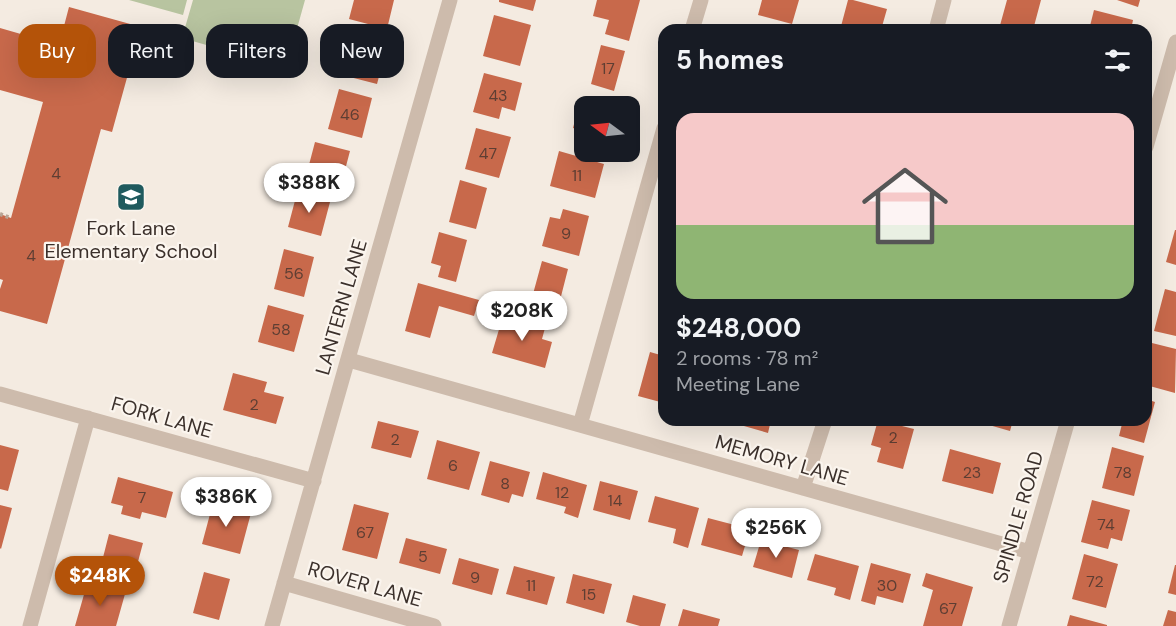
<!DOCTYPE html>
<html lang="en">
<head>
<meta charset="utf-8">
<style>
  :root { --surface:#171b24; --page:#242831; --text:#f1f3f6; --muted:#9ea1a6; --accent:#b45309 }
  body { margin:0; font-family:"DM Sans",sans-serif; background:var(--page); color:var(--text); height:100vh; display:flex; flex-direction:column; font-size:22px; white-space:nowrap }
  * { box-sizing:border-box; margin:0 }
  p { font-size:20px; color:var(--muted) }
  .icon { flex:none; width:33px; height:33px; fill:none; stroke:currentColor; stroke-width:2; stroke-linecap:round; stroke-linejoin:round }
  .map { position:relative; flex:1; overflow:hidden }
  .panel { position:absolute; left:658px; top:24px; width:494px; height:402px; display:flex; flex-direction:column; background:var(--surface); border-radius:18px; box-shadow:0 6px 24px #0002 }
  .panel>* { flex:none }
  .top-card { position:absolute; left:18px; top:24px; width:550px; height:54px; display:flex; gap:12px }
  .needle { width:39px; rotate:285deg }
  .controls { position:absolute; left:574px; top:96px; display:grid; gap:12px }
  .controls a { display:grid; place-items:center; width:66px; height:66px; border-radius:12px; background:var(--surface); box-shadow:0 6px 24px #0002; font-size:30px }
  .price { position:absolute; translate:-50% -51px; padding:0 14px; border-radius:21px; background:#fff; color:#222; font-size:20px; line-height:39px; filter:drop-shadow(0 2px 3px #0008) }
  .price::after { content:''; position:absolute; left:50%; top:36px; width:18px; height:14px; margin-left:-9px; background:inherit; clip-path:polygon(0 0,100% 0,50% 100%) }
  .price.selected { background:var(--accent); color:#fff }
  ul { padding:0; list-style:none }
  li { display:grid; align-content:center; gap:12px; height:318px; padding:0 18px }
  li span { display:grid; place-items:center; height:186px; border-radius:18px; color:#555 }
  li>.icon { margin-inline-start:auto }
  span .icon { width:108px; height:108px; fill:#fffc; stroke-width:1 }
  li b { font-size:26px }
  h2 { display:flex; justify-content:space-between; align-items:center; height:72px; padding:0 18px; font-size:26px }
  .pill { padding:0 21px; border-radius:18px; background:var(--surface); box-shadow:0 6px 24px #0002; font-size:21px; line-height:54px }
  .pill.selected { background:var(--accent); color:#fff }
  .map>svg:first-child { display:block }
  .green { fill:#b8c4a0 }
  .building { fill:#c8694b }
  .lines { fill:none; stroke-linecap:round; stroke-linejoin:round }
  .path { stroke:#b9a596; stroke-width:4; stroke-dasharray:3 3; stroke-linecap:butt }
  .street { stroke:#cdbbac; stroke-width:15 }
  .labels { text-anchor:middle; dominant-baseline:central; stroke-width:4.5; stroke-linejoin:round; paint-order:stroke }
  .number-label { font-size:16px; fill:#5e3e33 }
  .poi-label { font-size:20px; fill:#3b302b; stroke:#fbf5ee }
  .street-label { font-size:20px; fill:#3b302b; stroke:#fbf5ee }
</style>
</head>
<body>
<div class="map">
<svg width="1176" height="626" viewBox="0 0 1176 626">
  <rect width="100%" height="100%" fill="#f4ebe1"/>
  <path class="green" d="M129,0H187L183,15Z
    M193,0H305L286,68L182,38Z"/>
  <path class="building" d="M354,0H394L387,29L349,19Z
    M499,0H536L533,11L499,2Z
    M597,0H640L629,41L605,34L609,20L593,16Z
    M762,0H799L792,24L758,15Z
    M848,0H853L887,9L881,30H840Z
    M1007,0H1041L1033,30L999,29Z
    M1117,0H1140L1138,7Z
    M69,7L141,27L112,132L101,129L47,324L0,311V289L3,280L0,279V214L11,218L43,102L0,90V28L59,45Z
    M1094,10L1133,20L1131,30H1089Z
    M494,15L531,25L520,66L483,56Z
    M362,36L388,43L377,84L338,74L346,44L359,48Z
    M601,45L625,51L614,91L591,84Z
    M484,73L522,83L515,111L502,107L499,119L473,112Z
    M339,89L372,98L362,138L328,129Z
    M581,97L614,106H585V143L580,142L583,131L573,128Z
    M476,128L511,137L499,178L465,169Z
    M315,142L350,151L340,189L305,180Z
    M559,151L604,164L595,198L550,186Z
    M460,180L487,188L476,229L449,222Z
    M297,193L330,202L321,236L288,227Z
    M563,209L589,216L579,256L542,246L550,217L560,219Z
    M1175,230H1176V265L1166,262Z
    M439,232L467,240L456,282L438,277L441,266L431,263Z
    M284,249L314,257L304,297L274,289Z
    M542,261L568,269L557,312L530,305Z
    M418,283L479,300L474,316L439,306L430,338L405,331Z
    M1165,289L1176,292V336L1154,331Z
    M268,305L304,315L294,352L258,342Z
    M503,316L545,328L542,339L552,342L545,368L492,353Z
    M664,322V341L659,340Z
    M1152,343L1176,349L1175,393L1146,385V364Z
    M650,352L664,356V403L638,396Z
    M233,373L267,382L264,392L284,397L276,424L223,410Z
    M1146,399L1155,402L1144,443L1119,436L1123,420H1146Z
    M723,420H771L768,433Z
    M878,420L914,429L903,469L877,462L881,448L871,445Z
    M982,420H1013L1010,431L982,423Z
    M378,421L419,431L411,458L371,448Z
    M437,440L480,452L469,490L427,479Z
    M0,445L19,450L8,491L0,489Z
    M1112,447L1144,456L1134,496L1102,488Z
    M950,449L1001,463L993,494L942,481Z
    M490,461L530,472L523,497L512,494L509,503L481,495Z
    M543,472L587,485L578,518L564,513L566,507L536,499Z
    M118,477L173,492L166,518L142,512L140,519L121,514L123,506L111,503Z
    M600,481L638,491L630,520L593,510Z
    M655,496L699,508L688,548L673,543L676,529L648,522Z
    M1092,500L1130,510L1122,541L1111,538L1108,549L1081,542Z
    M213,503L251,513L240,554L202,544Z
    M354,504L389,513L377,559L342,550Z
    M0,505L12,508L1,549L0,548Z
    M708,518L750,529L742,556L701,545Z
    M109,534L143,543L135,573L127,571L123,584L98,577Z
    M406,538L447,549L440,574L399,563Z
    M761,540L799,550L792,578L753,567Z
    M815,554L859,566L850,600L834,595L836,588L807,580Z
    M1084,554L1118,564L1106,608L1072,599Z
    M459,558L499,569L492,595L452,584Z
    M871,563L911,574L903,603L877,596L875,605L861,601Z
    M1175,565H1176V595L1168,593Z
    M514,566L555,577L547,605L506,594Z
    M204,572L230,579L219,620L193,613Z
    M926,573L973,587L962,626H923L933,590L922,586Z
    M573,574L612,584L604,614L566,603Z
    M87,584L125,594L116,626H75Z
    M633,595L666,604L660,626H640L626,622Z
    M683,609L720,619L718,626H678Z
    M1168,610L1176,612V626H1163Z
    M1070,615L1107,625V626H1067Z"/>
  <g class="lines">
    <path class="path" d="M0,214L11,218"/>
    <path class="street" d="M692,30L701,0
      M936,30L944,0
      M1146,147L1176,42
      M349,360L1030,552
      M0,394L314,481
      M580,425L664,128
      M803,488L825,420
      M284,583L434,626
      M30,626L88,418
      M272,626L450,0
      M1009,626L1068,420"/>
  </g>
  <defs>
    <g id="school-square" transform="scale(1.5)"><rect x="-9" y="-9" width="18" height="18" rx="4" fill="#1f5a5e" stroke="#fbf5ee"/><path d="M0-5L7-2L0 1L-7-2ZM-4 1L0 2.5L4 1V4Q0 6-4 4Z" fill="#fff"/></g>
  </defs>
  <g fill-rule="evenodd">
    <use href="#school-square" x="131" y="197"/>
  </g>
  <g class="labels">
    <g class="number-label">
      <text x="608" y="68">17</text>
      <text x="498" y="95">43</text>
      <text x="350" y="114">46</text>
      <text x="488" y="153">47</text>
      <text x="56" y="173">4</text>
      <text x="577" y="175">11</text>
      <text x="566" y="233">9</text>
      <text x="31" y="255">4</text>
      <text x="294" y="273">56</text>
      <text x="281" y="329">58</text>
      <text x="254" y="404">2</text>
      <text x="893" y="437">2</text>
      <text x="395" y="439">2</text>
      <text x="453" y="465">6</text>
      <text x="972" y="472">23</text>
      <text x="1123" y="472">78</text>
      <text x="505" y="483">8</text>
      <text x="562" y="492">12</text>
      <text x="142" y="497">7</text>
      <text x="615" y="500">14</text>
      <text x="1106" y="524">74</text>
      <text x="365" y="532">67</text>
      <text x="423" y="556">5</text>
      <text x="475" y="577">9</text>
      <text x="1095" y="581">72</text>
      <text x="531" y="585">11</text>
      <text x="887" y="585">30</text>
      <text x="589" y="594">15</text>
      <text x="948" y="608">67</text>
    </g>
    <g class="poi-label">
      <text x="131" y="228">Fork Lane<tspan x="131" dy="23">Elementary School</tspan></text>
    </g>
    <g class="street-label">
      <text transform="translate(341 307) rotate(-74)">LANTERN LANE</text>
      <text transform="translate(162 417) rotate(16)">FORK LANE</text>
      <text transform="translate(782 460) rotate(16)">MEMORY LANE</text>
      <text transform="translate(1018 517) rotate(-74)">SPINDLE ROAD</text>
      <text transform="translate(365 584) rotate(16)">ROVER LANE</text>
    </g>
  </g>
</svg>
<div class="controls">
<a><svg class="needle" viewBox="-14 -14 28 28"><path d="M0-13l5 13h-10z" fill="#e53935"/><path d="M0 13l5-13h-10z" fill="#9ea1a6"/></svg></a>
</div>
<b class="price" style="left:309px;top:214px">$388K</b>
<b class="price" style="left:522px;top:342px">$208K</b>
<b class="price" style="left:226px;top:528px">$386K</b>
<b class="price" style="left:776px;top:559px">$256K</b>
<b class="price selected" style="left:100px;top:607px">$248K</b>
<div class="top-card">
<a class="pill selected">Buy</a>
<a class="pill">Rent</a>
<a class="pill">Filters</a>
<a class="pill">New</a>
</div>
<section class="panel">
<h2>5 homes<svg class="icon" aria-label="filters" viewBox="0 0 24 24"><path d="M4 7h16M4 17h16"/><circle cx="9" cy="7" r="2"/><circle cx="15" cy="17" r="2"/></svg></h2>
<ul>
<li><span style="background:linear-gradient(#f6c9c9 60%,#8fb573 0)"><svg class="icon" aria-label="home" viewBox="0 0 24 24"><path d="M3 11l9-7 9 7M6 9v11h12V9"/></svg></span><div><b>$248,000</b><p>2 rooms · 78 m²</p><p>Meeting Lane</p></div></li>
</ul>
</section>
</div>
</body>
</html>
